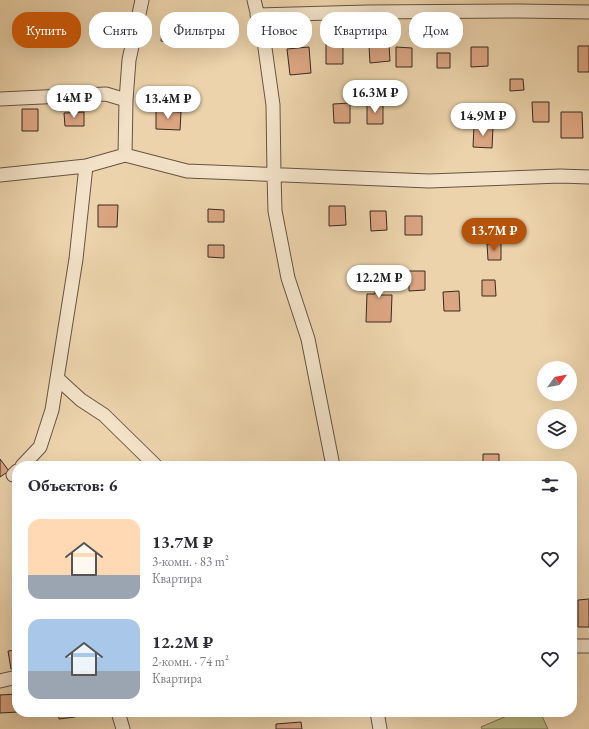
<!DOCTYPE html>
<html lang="ru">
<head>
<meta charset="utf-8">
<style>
  :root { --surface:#fff; --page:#f2f2f3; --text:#2b2b33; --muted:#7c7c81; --accent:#b45309 }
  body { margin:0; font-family:"EB Garamond",serif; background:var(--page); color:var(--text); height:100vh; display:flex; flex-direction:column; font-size:15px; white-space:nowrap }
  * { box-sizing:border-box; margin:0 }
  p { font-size:13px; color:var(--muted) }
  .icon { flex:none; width:22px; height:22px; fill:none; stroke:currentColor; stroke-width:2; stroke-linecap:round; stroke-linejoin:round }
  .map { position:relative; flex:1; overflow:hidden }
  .panel { position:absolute; left:12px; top:461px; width:565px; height:256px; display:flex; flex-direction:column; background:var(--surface); border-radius:16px; box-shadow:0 4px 16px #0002 }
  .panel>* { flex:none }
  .hud { position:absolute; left:12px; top:12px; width:565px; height:36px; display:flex; gap:8px }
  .needle { width:26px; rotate:57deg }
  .buttons { position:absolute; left:537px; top:361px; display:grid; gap:8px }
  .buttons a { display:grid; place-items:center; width:40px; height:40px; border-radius:50%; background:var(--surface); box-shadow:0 4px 16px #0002; font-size:20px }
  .price { position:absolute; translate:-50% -34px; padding:0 9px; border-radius:14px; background:#fff; color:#222; font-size:13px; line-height:26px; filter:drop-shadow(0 1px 2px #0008) }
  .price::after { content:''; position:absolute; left:50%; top:24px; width:12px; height:9px; margin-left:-6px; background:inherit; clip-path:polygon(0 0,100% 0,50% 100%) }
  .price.active { background:var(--accent); color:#fff }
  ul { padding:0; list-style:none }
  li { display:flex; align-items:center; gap:12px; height:100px; padding:0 16px }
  li span { display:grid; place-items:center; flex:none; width:112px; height:80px; border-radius:12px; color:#555 }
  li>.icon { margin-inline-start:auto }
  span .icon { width:48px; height:48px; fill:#fffc; stroke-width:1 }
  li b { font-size:17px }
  h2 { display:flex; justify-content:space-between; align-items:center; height:48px; padding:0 16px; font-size:17px }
  .chip { padding:0 14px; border-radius:16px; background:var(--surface); box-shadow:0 4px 16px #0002; font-size:14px; line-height:36px }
  .chip.active { background:var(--accent); color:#fff }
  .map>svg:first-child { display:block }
  .green { fill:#bdbb85; stroke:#7b7254 }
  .building { fill:#dca582; stroke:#392a22 }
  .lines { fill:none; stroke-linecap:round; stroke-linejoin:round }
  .minor-casing { stroke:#665444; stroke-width:15 }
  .minor { stroke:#f3e2c8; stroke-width:13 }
</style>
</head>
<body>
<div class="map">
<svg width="589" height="729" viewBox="0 0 589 729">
  <rect width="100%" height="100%" fill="#ecd3ab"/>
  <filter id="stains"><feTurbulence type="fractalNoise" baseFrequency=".005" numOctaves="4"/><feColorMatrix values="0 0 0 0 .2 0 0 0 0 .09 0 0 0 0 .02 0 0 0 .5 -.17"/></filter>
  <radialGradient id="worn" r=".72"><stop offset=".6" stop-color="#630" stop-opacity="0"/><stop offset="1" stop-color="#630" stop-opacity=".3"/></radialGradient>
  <path class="green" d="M516,712H540L548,729H482L481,727Z"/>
  <path class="building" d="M162,29L186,32L184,44L161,41Z
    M326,44H343V64H326Z
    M389,45L390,61L370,63L369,46Z
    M578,46H589V72H578Z
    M309,47L311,73L290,75L287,49Z
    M396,47L412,48V67H396Z
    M471,47H488V66L471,67Z
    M437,53H450V68H437Z
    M510,79H523L524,90L510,91Z
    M532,102H549V122H533Z
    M350,103V123H334L333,104Z
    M367,104H383V124H367Z
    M22,109H38V131H22Z
    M156,111L181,112L180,130L156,129Z
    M84,112V126H65L64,113Z
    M561,112H582L583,138H561Z
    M474,126L493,127L492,148L473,147Z
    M98,205H118L117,227H98Z
    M329,206H345L346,225L329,226Z
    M208,209L224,210V222H208Z
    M370,211H386L387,230L371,231Z
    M405,216H422V235H405Z
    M501,243V260H488L487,244Z
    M208,245H224V258L208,257Z
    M373,270H388V289H381V295H392L391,322H366L367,294H375V288H372Z
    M409,271H425V290L409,291Z
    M482,280H495L496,296H482Z
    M459,291L460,311H444L443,292Z
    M483,454H499V466H483Z
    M0,459L9,471L0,477Z
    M589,599V627H578V600Z
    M17,650V668L11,669L8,651Z
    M17,694V712H19L0,713V695Z
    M58,712H74L75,717L59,719Z
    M301,722L302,729H276V724Z"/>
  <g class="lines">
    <g class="minor-casing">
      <path id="minor" d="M254,0L264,41L273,105L274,174L275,211L288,278L308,339L333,466
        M257,15L367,12L519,11L589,12
        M0,99L106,94L126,100
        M125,155L126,100L129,60L142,0
        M0,175L86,166L125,155L187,171L429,181L560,176L589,177
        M58,379L81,400L104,415L156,466
        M22,466L40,447L52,410L76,259L86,166
        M13,475L17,471
        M572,646H589
        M0,681L17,677
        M118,712L123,729
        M377,712L380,729"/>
    </g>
    <use href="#minor" class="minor"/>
  </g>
  <rect width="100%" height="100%" filter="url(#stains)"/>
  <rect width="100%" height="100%" fill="url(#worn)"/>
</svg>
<div class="buttons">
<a><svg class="needle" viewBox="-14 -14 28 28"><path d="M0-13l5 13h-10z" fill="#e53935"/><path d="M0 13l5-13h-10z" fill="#7c7c81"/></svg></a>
<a><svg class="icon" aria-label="layers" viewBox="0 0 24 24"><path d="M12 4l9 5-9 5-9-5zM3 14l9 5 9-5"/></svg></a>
</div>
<b class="price" style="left:375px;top:114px">16.3M ₽</b>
<b class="price" style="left:74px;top:119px">14M ₽</b>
<b class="price" style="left:168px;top:120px">13.4M ₽</b>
<b class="price" style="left:483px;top:137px">14.9M ₽</b>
<b class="price active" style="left:494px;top:252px">13.7M ₽</b>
<b class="price" style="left:379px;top:299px">12.2M ₽</b>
<div class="hud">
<a class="chip active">Купить</a>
<a class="chip">Снять</a>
<a class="chip">Фильтры</a>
<a class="chip">Новое</a>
<a class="chip">Квартира</a>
<a class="chip">Дом</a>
</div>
<section class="panel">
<h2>Объектов: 6<svg class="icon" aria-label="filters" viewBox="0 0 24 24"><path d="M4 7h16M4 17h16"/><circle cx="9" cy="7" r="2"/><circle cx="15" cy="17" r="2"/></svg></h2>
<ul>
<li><span style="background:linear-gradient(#ffd9b3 70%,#9aa5b1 0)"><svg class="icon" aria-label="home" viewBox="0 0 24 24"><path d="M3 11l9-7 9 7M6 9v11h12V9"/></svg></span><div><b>13.7M ₽</b><p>3-комн. · 83 m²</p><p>Квартира</p></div><svg class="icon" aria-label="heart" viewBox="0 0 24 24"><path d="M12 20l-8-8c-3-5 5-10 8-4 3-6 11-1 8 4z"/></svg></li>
<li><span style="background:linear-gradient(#a9c7e8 65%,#9aa5b1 0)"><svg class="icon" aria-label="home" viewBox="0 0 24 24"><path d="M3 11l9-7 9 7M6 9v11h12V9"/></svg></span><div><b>12.2M ₽</b><p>2-комн. · 74 m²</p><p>Квартира</p></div><svg class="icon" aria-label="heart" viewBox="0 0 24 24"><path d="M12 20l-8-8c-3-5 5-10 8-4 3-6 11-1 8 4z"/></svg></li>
</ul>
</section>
</div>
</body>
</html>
